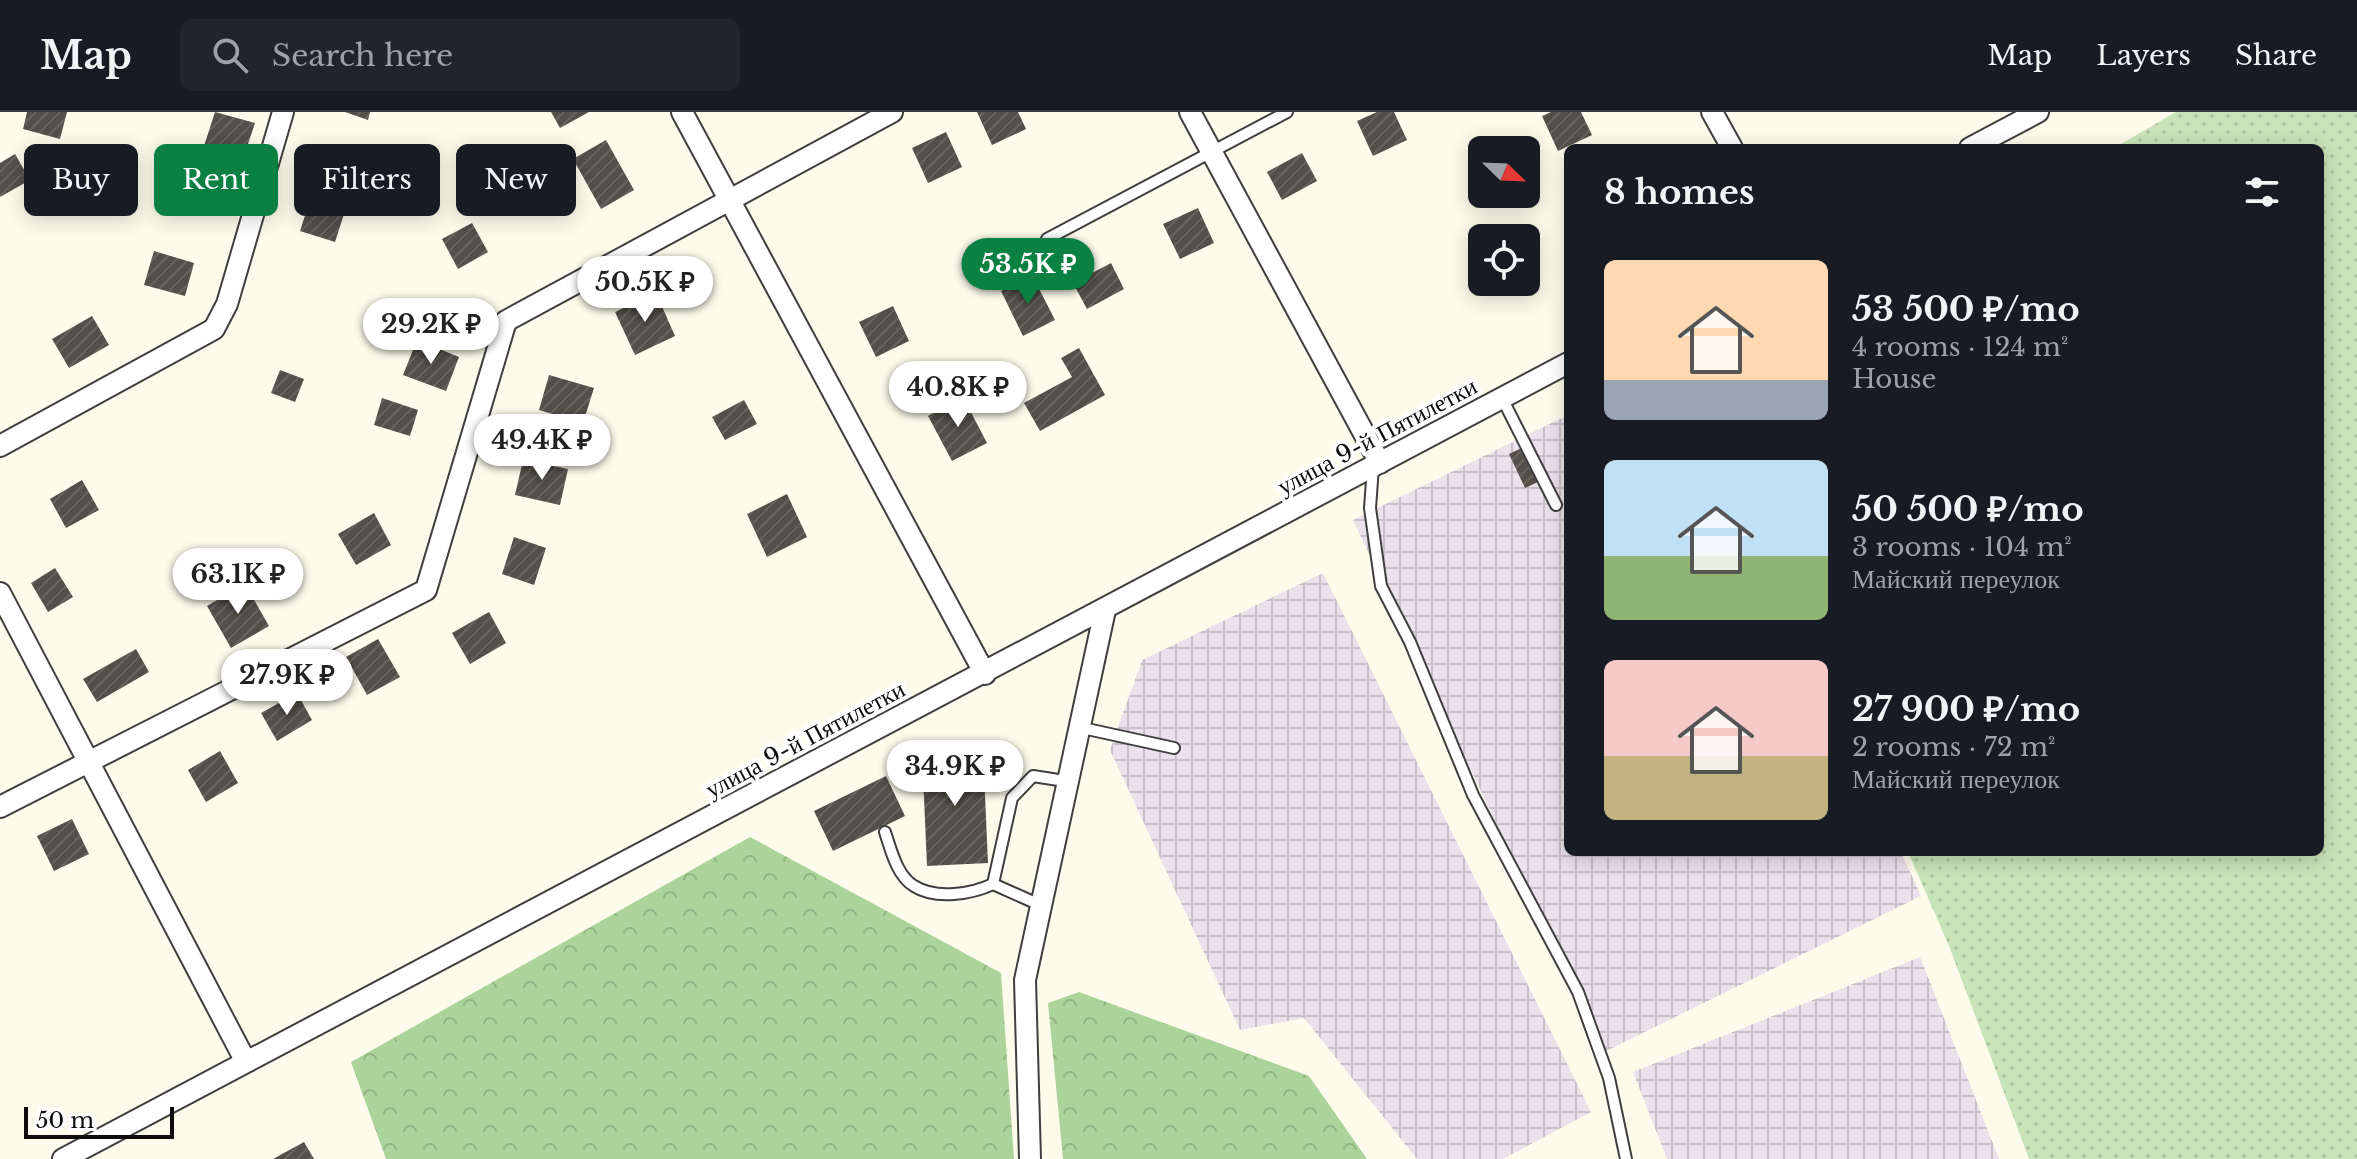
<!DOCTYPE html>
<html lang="en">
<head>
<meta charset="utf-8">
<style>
  :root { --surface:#171b24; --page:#20242c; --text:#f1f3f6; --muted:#9ea1a6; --line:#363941; --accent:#0b8043 }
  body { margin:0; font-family:"Libre Baskerville",serif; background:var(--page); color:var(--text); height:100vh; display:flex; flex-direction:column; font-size:30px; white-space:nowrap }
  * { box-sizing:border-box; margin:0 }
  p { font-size:26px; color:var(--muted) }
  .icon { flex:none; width:44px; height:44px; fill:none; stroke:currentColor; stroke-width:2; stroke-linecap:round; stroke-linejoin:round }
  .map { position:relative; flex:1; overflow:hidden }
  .details { position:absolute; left:1564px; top:32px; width:760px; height:712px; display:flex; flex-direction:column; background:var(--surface); border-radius:12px; box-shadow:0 4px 20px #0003 }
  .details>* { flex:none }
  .banner { position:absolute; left:24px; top:32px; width:760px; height:72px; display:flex; gap:16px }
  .needle { width:52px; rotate:113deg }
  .buttons { position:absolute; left:1468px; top:24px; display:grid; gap:16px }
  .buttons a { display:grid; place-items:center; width:72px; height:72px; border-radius:12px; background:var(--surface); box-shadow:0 4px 20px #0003; font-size:40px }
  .scale { position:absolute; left:24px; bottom:20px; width:150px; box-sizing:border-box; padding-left:8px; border:4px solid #0c0c0c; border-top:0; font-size:22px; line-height:28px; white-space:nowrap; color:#0c0c0c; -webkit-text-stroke:6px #fff; paint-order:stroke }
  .price { position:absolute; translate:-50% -68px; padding:0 18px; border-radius:28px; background:#fff; color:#222; font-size:26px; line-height:52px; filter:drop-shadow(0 2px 4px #0008) }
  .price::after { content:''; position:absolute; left:50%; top:48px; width:24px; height:18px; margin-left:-12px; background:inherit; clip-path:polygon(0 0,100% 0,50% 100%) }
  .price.active { background:var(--accent); color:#fff }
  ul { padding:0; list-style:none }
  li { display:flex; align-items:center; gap:24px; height:200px; padding:0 40px }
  li span { display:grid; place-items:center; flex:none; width:224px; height:160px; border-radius:12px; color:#555 }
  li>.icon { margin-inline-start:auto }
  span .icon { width:96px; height:96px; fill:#fffc; stroke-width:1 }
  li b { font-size:34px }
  h2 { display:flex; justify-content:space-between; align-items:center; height:96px; padding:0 40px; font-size:34px }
  .pill { padding:0 28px; border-radius:12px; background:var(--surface); box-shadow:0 4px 20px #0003; font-size:28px; line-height:72px }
  .pill.active { background:var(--accent); color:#fff }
  header { display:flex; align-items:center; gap:48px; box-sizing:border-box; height:112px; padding:0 40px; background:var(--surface); border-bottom:2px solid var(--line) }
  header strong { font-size:38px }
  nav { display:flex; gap:44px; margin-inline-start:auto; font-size:28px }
  .search { width:560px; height:72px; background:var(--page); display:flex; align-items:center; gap:20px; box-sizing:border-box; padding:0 28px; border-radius:12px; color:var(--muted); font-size:30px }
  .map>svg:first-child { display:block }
  .industrial { fill:url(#industrial-grid) }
  .grass { fill:url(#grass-dots) }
  .forest { fill:url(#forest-crowns) }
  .building { fill:url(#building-hatch) }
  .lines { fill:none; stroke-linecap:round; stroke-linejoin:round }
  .service-casing { stroke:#3f3f3f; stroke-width:14 }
  .minor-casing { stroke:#3f3f3f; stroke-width:24 }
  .service { stroke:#fff; stroke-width:10 }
  .minor { stroke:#fff; stroke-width:20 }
  .labels { text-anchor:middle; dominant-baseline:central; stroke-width:8; stroke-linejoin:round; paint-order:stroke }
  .street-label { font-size:24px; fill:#0c0c0c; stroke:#fff }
</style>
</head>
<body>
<header>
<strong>Map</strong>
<div class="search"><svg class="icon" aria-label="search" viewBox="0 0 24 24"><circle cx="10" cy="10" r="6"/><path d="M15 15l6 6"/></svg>Search here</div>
<nav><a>Map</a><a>Layers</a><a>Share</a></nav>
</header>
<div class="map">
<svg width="2357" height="1047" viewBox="0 0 2357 1047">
  <defs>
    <pattern id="industrial-grid" width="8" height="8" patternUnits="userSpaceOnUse" patternTransform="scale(2)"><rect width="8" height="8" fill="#eae1ea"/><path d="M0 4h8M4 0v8" fill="none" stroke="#c8c0c8"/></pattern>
    <pattern id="grass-dots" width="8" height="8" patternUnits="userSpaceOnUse" patternTransform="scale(2)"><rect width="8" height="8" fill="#cae4b9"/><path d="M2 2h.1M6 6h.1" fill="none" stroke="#acc29e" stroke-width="1.8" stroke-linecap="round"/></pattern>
    <pattern id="forest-crowns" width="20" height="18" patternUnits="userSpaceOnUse" patternTransform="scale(2)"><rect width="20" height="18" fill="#acd39a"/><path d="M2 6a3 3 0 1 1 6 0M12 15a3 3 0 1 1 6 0" fill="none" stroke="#93b484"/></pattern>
    <pattern id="building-hatch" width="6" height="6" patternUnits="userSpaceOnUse" patternTransform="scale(2)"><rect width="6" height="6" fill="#534f49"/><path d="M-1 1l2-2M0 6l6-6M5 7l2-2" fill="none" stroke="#67645f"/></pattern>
  </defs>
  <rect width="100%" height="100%" fill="#fdfcec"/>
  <path class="industrial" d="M1568,303V740H1901L1921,784L1604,940L1353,408Z
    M1323,461L1591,1000L1503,1047H1417L1304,906L1240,918L1110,638L1142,548Z
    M1920,845L1999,1047H1667L1633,960Z"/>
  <path class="grass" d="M2176,0H2357V1047H2029L1949,834L1908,740H2320V36H2114Z"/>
  <path class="forest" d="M750,725L1001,861L1014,1047H386L351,950Z
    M1079,880L1309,964L1367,1047H1063L1048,891Z"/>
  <path class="building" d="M27,0H67L60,27L23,17Z
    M215,0L255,11L243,47L204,34Z
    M345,0H370L368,8Z
    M551,0H589L560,16Z
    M977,0H1018L1026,17L992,33Z
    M1377,0H1394L1407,28L1373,44L1357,9Z
    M1551,0H1581L1592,23L1558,39L1542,4Z
    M946,20L962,55L928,71L912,36Z
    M606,28L634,78L601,97L573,47Z
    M1302,41L1317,69L1282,88L1267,60Z
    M15,42L30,68L0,85V51Z
    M311,85L346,96L335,130L300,119Z
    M1198,96L1214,131L1180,147L1163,112Z
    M472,111L488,140L458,157L442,127Z
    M154,139L194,151L185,184L144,173Z
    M1111,151L1124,177L1087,197L1073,171Z
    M1032,163L1055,208L1023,224L1001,179Z
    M656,181L675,224L635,243L615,200Z
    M893,194L909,229L876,245L859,210Z
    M92,204L109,233L69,256L52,227Z
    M417,228L459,245L446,279L403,263Z
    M1079,236L1105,283L1040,319L1024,291L1072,265L1061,246Z
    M280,258L304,267L295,290L271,281Z
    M549,263L594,276L583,311L539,298Z
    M963,285L987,331L952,349L928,304Z
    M382,286L418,298L410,324L374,313Z
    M744,288L757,312L725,328L712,305Z
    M1524,335L1540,369L1525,376L1509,342Z
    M523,348L568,357L560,393L515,383Z
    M82,368L99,398L66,416L50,387Z
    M787,382L807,425L767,445L747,402Z
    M374,401L391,433L356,453L338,422Z
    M514,425L546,436L534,473L502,462Z
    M55,456L73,485L48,500L31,471Z
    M245,472L269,514L231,536L207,494Z
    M489,500L506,531L470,552L452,521Z
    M378,527L400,565L367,583L346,545Z
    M136,537L149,560L97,590L83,567Z
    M297,581L312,608L277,629L261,601Z
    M983,638L988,751L927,754L922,640Z
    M220,639L238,671L206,690L188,658Z
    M886,664L905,704L833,739L814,699Z
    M72,707L89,742L54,759L37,724Z
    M304,1030L314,1047H273Z"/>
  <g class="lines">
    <g class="service-casing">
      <path id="service" d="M1047,127L1287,0
        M1502,286L1556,393
        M1373,355L1370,396L1381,474L1410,530L1473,683L1578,880L1609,966L1626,1047
        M1078,615L1174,636
        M885,720C891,738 897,764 914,774C936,788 972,782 993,772L1040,793
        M993,772L1012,686L1033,664L1065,669"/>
    </g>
    <g class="minor-casing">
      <path id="minor" d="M682,0L985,562
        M1190,0L1380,351
        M1712,0L1732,36
        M1970,36L2038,0
        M0,334L214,217L227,192L283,0
        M0,481L246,950
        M0,695L426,478L506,209L892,0
        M63,1047L1568,251
        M1030,1047L1025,868L1105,498"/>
    </g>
    <use href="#service" class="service"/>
    <use href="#minor" class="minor"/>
  </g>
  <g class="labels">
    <g class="street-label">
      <text transform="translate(1377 324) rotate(-28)">улица 9-й Пятилетки</text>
      <text transform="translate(805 627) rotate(-28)">улица 9-й Пятилетки</text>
    </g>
  </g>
</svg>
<div class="buttons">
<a><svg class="needle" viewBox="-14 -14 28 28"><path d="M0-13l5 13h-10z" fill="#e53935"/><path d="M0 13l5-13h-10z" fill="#9ea1a6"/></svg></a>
<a><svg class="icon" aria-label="locate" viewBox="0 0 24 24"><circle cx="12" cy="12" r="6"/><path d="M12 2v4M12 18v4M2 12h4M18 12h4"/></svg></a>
</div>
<div class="scale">50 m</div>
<b class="price active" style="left:1028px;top:194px">53.5K ₽</b>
<b class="price" style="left:645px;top:212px">50.5K ₽</b>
<b class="price" style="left:431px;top:254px">29.2K ₽</b>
<b class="price" style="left:958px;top:317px">40.8K ₽</b>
<b class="price" style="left:542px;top:370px">49.4K ₽</b>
<b class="price" style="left:238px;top:504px">63.1K ₽</b>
<b class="price" style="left:287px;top:605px">27.9K ₽</b>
<b class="price" style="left:955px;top:696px">34.9K ₽</b>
<div class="banner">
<a class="pill">Buy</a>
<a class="pill active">Rent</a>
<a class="pill">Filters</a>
<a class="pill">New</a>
</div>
<section class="details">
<h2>8 homes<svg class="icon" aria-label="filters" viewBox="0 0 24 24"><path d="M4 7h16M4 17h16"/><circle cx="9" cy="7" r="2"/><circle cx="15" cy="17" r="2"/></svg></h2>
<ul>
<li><span style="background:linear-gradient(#ffd9b3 75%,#9aa5b1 0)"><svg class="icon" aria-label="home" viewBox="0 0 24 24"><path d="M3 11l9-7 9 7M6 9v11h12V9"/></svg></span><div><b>53 500 ₽/mo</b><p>4 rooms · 124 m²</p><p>House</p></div></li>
<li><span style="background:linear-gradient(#bfe0f5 60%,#8fb573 0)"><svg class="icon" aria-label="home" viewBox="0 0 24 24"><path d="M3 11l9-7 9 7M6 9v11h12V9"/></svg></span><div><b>50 500 ₽/mo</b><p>3 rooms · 104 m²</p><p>Майский переулок</p></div></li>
<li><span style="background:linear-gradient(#f6c9c9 60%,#c2b280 0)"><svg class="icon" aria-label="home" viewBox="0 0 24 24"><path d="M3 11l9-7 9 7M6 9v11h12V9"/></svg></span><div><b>27 900 ₽/mo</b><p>2 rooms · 72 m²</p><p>Майский переулок</p></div></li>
</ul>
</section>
</div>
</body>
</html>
